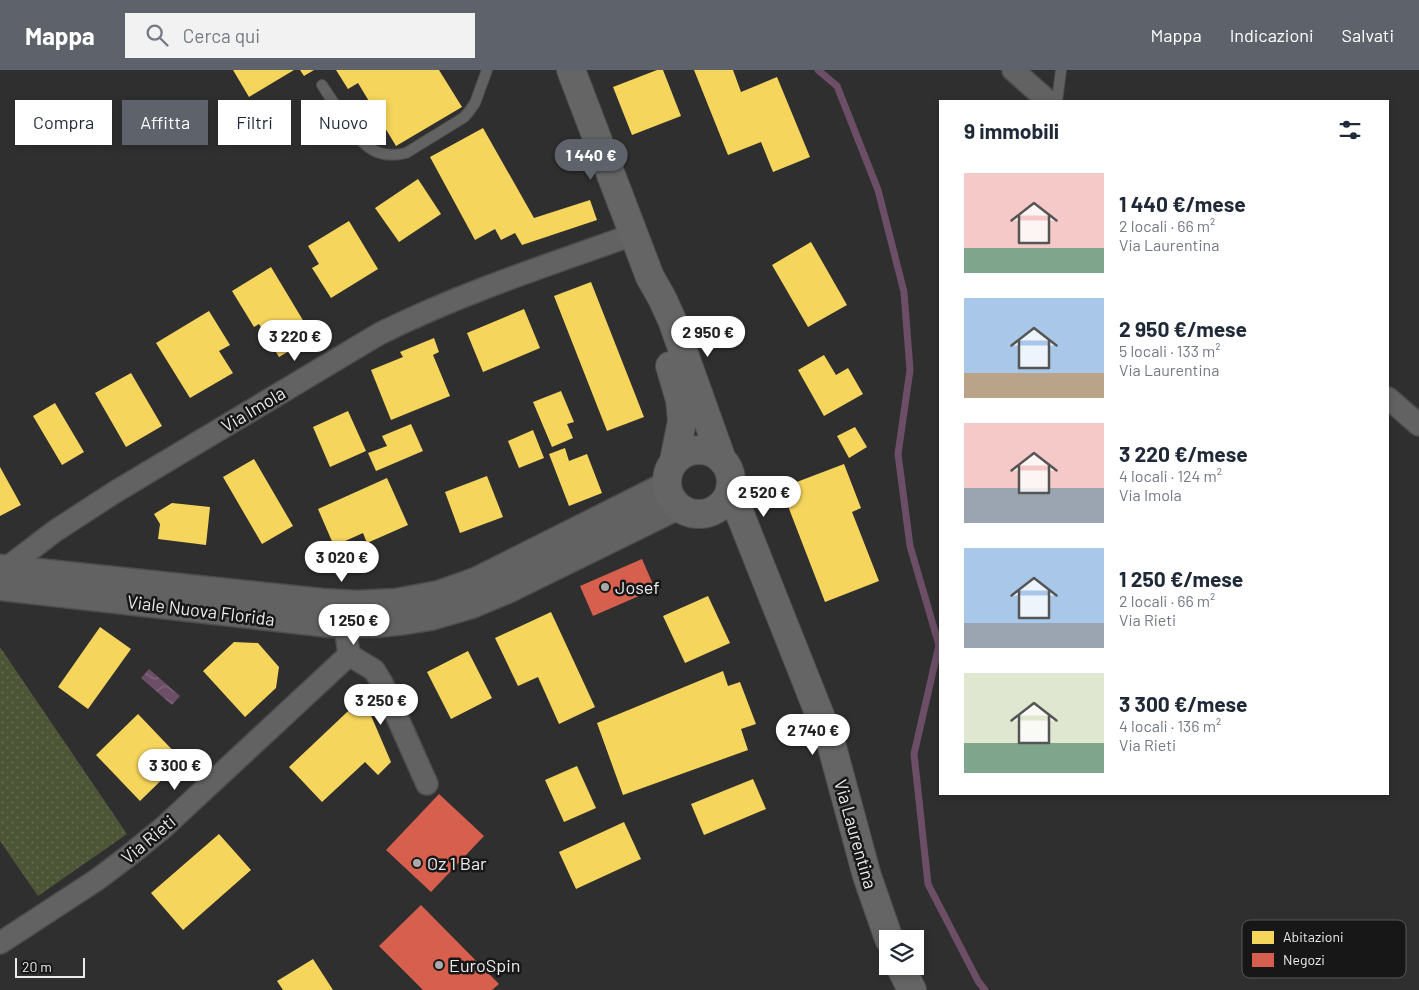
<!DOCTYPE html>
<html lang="it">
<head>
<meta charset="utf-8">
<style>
  :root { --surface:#fff; --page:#f2f2f3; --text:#1f2937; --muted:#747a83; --accent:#5e636b }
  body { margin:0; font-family:Barlow,sans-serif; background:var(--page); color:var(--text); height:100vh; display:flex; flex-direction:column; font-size:19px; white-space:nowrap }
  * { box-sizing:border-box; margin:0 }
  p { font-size:16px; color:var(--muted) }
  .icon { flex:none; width:28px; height:28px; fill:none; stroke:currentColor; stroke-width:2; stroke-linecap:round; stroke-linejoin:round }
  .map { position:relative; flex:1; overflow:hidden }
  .panel { position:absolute; left:939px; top:30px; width:450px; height:695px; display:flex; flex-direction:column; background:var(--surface); border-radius:0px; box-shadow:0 2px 8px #0003 }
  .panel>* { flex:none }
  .guide { position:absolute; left:15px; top:30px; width:475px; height:45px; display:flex; gap:10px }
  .controls { position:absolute; left:879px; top:860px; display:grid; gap:10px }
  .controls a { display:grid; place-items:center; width:45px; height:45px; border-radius:0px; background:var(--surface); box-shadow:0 2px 8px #0003; font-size:25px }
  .scale { position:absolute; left:15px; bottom:12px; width:70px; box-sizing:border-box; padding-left:5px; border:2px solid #edeaec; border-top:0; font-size:14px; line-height:18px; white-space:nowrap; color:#edeaec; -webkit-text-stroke:4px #181718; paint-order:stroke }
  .price { position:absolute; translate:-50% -42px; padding:0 11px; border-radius:18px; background:#fff; color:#222; font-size:16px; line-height:32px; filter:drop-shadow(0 1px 2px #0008) }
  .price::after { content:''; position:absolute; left:50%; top:30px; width:15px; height:11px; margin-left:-8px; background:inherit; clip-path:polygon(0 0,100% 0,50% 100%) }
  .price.active { background:var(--accent); color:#fff }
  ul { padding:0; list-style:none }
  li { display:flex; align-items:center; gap:15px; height:125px; padding:0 25px }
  li span { display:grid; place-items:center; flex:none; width:140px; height:100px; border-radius:0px; color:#555 }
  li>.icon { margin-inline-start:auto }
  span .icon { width:60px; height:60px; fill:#fffc; stroke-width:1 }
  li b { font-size:21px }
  h2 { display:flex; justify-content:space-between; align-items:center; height:60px; padding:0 25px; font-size:21px }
  .pill { padding:0 18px; border-radius:0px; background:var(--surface); box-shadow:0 2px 8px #0003; font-size:18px; line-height:45px }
  .pill.active { background:var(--accent); color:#fff }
  header { display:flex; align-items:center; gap:30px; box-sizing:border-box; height:70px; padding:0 25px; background:var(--accent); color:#fff }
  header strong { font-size:24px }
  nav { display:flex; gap:28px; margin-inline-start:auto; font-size:18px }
  .search { width:350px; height:45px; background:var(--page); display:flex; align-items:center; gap:12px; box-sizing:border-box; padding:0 18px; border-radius:0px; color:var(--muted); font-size:19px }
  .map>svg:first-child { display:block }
  .grass { fill:url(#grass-dots) }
  .water { fill:url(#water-waves) }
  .homes { fill:#f6d55c }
  .shops { fill:#d6604d }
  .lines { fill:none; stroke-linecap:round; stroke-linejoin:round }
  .stream { stroke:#6c4f67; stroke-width:7 }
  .service-casing { stroke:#4e4d4e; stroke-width:12 }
  .minor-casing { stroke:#4e4d4e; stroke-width:24 }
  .tertiary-casing { stroke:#4e4d4e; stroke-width:29 }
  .secondary-casing { stroke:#4e4d4e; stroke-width:30 }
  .service { stroke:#626262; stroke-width:10 }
  .minor { stroke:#626262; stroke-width:21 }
  .tertiary { stroke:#626262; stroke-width:26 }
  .secondary { stroke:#666566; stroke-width:28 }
  .poi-dot { fill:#aba9aa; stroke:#181718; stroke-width:2 }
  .labels { text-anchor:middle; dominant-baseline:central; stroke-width:5; stroke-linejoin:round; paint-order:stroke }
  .street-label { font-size:18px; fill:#edeaec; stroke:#181718 }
  .poi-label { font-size:18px; fill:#edeaec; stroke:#181718; text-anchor:start }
  .key { fill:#181718; stroke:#585658; stroke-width:1 }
  .key-label { font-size:14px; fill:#edeaec }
</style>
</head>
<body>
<header>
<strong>Mappa</strong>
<div class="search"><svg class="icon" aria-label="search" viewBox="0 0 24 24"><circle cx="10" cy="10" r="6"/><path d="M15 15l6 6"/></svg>Cerca qui</div>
<nav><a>Mappa</a><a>Indicazioni</a><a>Salvati</a></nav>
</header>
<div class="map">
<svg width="1419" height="920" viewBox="0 0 1419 920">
  <defs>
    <pattern id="grass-dots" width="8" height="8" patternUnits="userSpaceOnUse" patternTransform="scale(1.25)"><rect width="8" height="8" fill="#4c5536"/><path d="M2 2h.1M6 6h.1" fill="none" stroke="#666e53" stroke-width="1.8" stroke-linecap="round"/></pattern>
    <pattern id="water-waves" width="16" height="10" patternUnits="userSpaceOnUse" patternTransform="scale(1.25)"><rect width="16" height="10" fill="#6c4f67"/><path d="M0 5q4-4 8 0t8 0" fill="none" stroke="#81687d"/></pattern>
  </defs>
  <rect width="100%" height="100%" fill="#302f30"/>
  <path class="grass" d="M0,577L127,764L38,826L0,771Z"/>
  <path class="water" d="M149,599L180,626L172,635L141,608Z"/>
  <path class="homes" d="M233,0H294L249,27Z
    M300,0H314L304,6Z
    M336,0H439L462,37L396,76L358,13L348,19Z
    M657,0H663L681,46L632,65L613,17Z
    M694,0H733L741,22L777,7L810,87L773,102L761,72L728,85Z
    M483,58L534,148L590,130L597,150L522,175L515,163L501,170L495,159L475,170L430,87Z
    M418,109L441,144L399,172L375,138Z
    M349,151L378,199L331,228L312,198L319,194L308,176Z
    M811,172L847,235L808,257L772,195Z
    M271,197L313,267L279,287L259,254L254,257L232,221Z
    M591,212L644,347L607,361L554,226Z
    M524,239L540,278L483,302L467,263Z
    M209,241L230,275L219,281L233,303L190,328L156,273Z
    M434,268L439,282L433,285L450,326L391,350L371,300L403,287L400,282Z
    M824,285L836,305L848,298L863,324L824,346L798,300Z
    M131,303L162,356L126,377L95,323Z
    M561,321L574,352L567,354L573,368L552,377L533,332Z
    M55,333L84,382L62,395L33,346Z
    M348,341L366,381L330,397L313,357Z
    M411,354L423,381L376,401L368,383L387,376L382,366Z
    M855,357L867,377L849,388L837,366Z
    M533,360L544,388L519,398L508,371Z
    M565,378L569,391L587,384L602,423L569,436L549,384Z
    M254,389L293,456L262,474L223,407Z
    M844,394L861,438L852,442L879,511L825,532L781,418Z
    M0,397L21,435L0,446Z
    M487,406L503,447L460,463L445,422Z
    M387,408L408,455L367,473L363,463L334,476L318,439Z
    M172,433L210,437L206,475L158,469L160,454L154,444Z
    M708,526L730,573L685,593L663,546Z
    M551,542L595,637L559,654L538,607L518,616L495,568Z
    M100,557L131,579L88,639L58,617Z
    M234,572L258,573L279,597L276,618L245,647L203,601Z
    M468,581L492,628L451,649L427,602Z
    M723,601L728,616L740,612L756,654L741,659L748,680L623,725L597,653Z
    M363,627L391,692L378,705L365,692L322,732L289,697Z
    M138,644L182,690L140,731L96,685Z
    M577,696L596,738L564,752L545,710Z
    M753,709L766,739L704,765L691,734Z
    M624,752L641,789L576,819L559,782Z
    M219,764L251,800L183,860L151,823Z
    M313,889L333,920H283L277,911Z"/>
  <path class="shops" d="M642,489L655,519L593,546L580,516Z
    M439,724L484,766L431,822L386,780Z
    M421,835L499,914L492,920H423L379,876Z"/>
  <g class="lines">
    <path class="stream" d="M818,0L837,16L878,120L904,222L910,300L898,384L910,476L939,575L914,684L928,814L978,911L985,920"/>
    <g class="service-casing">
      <path id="service" d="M322,15C329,26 337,37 344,48C361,72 373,91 406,83L463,48L468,43L475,33L487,0
        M1057,31L1061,0"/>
    </g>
    <g class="minor-casing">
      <path id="minor" d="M1013,0L1048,31
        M1388,328L1419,355
        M0,503L55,461L115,422L379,264C461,223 548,195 635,164
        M349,585L374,600L382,613L427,714
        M0,873L98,809L131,784L164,757L349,585L345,555"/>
    </g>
    <g class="tertiary-casing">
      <path id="tertiary" d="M0,498L322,532L357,534L396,532L439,524L459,517L478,510L667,415
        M0,517L330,554H376L405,551L430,547L471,535L505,521L678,436"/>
    </g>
    <g class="secondary-casing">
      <path id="secondary" d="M571,0L650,207L662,228L672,250L722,390
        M670,296L680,330L682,351L674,391
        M667 412a32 32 0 1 1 64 0a32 32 0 1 1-64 0Z
        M730,419L831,673L867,806L889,869
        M900,896L912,920"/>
    </g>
    <use href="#service" class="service"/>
    <use href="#minor" class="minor"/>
    <use href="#tertiary" class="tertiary"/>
    <use href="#secondary" class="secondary"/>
  </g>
  <g class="poi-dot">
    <circle cx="605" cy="517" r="5"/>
    <circle cx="417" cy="793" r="5"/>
    <circle cx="439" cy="895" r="5"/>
  </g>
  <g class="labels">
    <g class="street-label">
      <text transform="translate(253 339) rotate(-31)">Via Imola</text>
      <text transform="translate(201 540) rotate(7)">Viale Nuova Florida</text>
      <text transform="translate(856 764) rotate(74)">Via Laurentina</text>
      <text transform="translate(148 769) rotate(-40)">Via Rieti</text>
    </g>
    <g class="poi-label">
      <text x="615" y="517">Josef</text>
      <text x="427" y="793">Oz 1 Bar</text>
      <text x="449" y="895">EuroSpin</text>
    </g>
  </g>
  <rect x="1242" y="850" width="164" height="58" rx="8" class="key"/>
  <rect x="1252" y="861" width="22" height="13" fill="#f6d55c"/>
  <rect x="1252" y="883" width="22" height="14" fill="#d6604d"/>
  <g class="key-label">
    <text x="1283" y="872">Abitazioni</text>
    <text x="1283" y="895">Negozi</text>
  </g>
</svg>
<div class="controls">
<a><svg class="icon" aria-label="layers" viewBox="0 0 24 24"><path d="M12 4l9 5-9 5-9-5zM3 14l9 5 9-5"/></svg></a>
</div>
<div class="scale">20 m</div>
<b class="price active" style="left:591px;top:111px">1 440 €</b>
<b class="price" style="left:708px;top:288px">2 950 €</b>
<b class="price" style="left:295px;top:292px">3 220 €</b>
<b class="price" style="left:764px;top:448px">2 520 €</b>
<b class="price" style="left:342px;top:513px">3 020 €</b>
<b class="price" style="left:354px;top:576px">1 250 €</b>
<b class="price" style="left:381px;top:656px">3 250 €</b>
<b class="price" style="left:813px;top:686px">2 740 €</b>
<b class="price" style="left:175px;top:721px">3 300 €</b>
<div class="guide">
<a class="pill">Compra</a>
<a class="pill active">Affitta</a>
<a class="pill">Filtri</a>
<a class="pill">Nuovo</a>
</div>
<section class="panel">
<h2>9 immobili<svg class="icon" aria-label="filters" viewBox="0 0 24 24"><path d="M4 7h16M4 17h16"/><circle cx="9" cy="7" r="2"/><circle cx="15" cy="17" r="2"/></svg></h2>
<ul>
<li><span style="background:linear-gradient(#f6c9c9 75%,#7fa58c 0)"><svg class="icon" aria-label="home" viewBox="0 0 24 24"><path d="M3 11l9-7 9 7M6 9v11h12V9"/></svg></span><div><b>1 440 €/mese</b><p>2 locali · 66 m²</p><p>Via Laurentina</p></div></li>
<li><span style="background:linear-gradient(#a9c7e8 75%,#b9a48a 0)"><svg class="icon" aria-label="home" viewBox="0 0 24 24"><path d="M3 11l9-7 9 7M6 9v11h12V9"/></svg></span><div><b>2 950 €/mese</b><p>5 locali · 133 m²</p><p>Via Laurentina</p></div></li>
<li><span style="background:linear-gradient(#f6c9c9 65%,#9aa5b1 0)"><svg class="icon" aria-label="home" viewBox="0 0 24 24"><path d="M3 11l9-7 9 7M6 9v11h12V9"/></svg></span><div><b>3 220 €/mese</b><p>4 locali · 124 m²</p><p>Via Imola</p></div></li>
<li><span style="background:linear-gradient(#a9c7e8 75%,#9aa5b1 0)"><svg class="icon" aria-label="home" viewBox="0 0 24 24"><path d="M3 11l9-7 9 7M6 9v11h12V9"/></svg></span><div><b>1 250 €/mese</b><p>2 locali · 66 m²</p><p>Via Rieti</p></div></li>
<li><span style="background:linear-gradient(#dfe7d0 70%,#7fa58c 0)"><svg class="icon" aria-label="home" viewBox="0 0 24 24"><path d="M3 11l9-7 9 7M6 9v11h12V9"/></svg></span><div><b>3 300 €/mese</b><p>4 locali · 136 m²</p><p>Via Rieti</p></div></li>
</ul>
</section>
</div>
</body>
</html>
